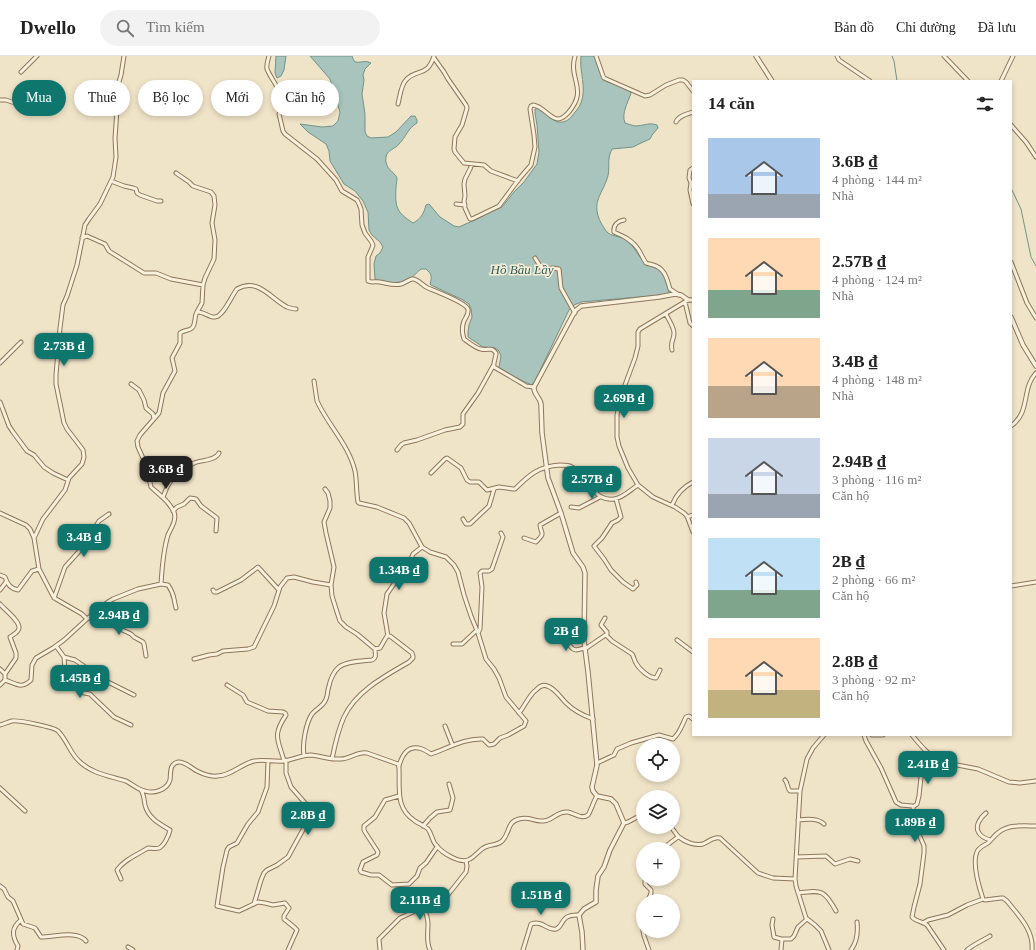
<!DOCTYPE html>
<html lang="vi">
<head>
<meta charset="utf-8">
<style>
  :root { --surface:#fff; --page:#f2f2f2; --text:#222; --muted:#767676; --line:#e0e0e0; --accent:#0f766e }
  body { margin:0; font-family:"Times New Roman",serif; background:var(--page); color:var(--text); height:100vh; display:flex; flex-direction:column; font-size:15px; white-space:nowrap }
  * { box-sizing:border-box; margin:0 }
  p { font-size:13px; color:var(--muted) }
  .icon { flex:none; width:22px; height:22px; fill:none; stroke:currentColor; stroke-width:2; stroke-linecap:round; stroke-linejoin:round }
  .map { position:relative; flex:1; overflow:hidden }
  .side { position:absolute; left:692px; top:24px; width:320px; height:656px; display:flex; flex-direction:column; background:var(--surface); border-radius:0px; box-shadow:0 2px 6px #0003 }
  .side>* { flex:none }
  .banner { position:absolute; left:12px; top:24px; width:380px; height:36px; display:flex; gap:8px }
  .tools { position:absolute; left:636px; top:682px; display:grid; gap:8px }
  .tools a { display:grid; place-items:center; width:44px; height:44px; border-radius:50%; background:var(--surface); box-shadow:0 2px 6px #0003; font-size:20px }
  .price { position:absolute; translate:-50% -34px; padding:0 9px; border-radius:8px; background:var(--accent); color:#fff; font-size:13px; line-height:26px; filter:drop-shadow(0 1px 2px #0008) }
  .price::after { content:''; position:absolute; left:50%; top:24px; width:12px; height:9px; margin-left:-6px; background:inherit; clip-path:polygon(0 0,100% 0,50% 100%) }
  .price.current { background:#222; color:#fff }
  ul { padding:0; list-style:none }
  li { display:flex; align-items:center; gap:12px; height:100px; padding:0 16px }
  li span { display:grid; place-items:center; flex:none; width:112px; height:80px; border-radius:0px; color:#555 }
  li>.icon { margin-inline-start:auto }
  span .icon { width:48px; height:48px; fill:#fffc; stroke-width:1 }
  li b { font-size:17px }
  h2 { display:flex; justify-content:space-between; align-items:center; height:48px; padding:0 16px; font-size:17px }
  .tag { padding:0 14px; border-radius:18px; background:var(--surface); box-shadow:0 2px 6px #0003; font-size:14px; line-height:36px }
  .tag.current { background:var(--accent); color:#fff }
  header { display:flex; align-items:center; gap:24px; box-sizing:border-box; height:56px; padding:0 20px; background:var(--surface); border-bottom:1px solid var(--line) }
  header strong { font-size:19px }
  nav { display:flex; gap:22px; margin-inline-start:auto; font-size:14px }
  .search { width:280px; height:36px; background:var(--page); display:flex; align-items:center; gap:10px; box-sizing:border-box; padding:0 14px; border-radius:22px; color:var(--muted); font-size:15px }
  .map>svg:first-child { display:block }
  .water { fill:#a9c4bc; stroke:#6f938a }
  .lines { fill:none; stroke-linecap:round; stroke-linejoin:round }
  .stream { stroke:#6f938a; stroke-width:1 }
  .minor-casing { stroke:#8d765c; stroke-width:5 }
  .tertiary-casing { stroke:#8d765c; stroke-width:5.5 }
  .minor { stroke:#faf1dc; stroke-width:3 }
  .tertiary { stroke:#faf1dc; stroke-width:3.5 }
  .labels { text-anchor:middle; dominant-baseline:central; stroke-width:3; stroke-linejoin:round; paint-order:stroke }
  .water-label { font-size:13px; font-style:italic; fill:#2f5d5a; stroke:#f7eed8 }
</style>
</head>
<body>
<header>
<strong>Dwello</strong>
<div class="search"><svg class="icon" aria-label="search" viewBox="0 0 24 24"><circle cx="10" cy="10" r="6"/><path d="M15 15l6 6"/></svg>Tìm kiếm</div>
<nav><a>Bản đồ</a><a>Chỉ đường</a><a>Đã lưu</a></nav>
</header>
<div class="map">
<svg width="1036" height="894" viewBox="0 0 1036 894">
  <rect width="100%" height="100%" fill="#f0e4c8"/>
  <path class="water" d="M276,0H286L284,14L281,20L277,22L275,17Z
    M310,0H352L353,3L355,6C360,7 366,4 371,7L365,13L363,19L364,24L362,38L365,58V76L367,80L371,82L388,81L396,76L411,60H415L417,64V67C408,72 406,81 399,88C395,93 387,94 386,101C384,113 395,116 397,122C397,125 396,129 396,131C395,151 396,156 413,167C421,163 424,157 426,149L429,148L440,161L454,170L459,171L479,162L487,157L502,151L514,136L524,126L537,108L539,96L537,69L535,57V53L538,52C543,55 552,64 558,66C564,67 569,64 572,60C575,56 579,52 581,47C587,32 579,15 581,0H595L604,24C612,29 625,29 631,37C628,47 621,57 625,67C628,68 631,69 635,70C643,70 650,66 657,69L658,72L652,79L650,83L641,87L633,91L612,93C606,104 611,113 607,123C601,140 591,147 601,167C603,170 605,174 608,177C614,181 622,180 628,185C635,191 639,202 645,206C649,208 653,209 657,211C666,218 669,227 669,238L663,239L581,246L574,249L569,254L535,325L532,329C526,327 502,315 499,311L501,300L499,295L495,292L483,291L468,281V276L469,269L472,261L471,253L469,248L463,244L431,229L430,228C432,221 432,218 426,213H421C417,216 413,221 409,224C401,228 382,229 375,223L374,208L376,200L380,197L383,191L380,186L372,179L369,174L368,156L363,145L355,135L344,128L330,105L329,95L326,88L308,76L300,68L322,71L333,70L338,65L340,56L330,23Z"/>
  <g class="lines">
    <path class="stream" d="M892,0L894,5L897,25
      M1011,132L1021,153L1031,201L1036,210"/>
    <g class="minor-casing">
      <path id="minor" d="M269,0C268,4 266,9 267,13C272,26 291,45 279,58L283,75L285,78L317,103L336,124L342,135L357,144L359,148L361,153L362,169L365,177L371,185L373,189L372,192L368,201V225C372,227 375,225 380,226C387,227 393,230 401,228C405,227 408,224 412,223C418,222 422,230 428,232C435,235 465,246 468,253C469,258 466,261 464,265C462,270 462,277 464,283C468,286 477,293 481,293C488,295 491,290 496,297C496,302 493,306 494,311L523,328L526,330L534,331
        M596,0L603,20L604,22L645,40L650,39L666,29L679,24H683L686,26L693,35
        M837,0L839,4L870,25
        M944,0L968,25
        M434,2L444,16L448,23L466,49L467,52L462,69L455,81L454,93L455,96L464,107L484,109L491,115L518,125
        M21,16L37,0
        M1001,25L1013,0
        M0,44H6L15,47
        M398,48C400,40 401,29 406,24C417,12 427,22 434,0
        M676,66C678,60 687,58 693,56
        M1011,69L1026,86L1036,101
        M472,108L470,113L465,123L464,128L465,140L464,145L465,152L470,163H472L499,150L519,123L531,109L535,91L534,79L530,53L531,50L533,49C543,50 550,63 558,63C562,63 565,60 568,57C589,33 568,24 575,0
        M693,112L690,114L689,122L691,127L690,134L693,148
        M176,117L189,126L193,130L211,136L214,140L215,149L212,167L215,184L214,203L205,222L203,229L202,247L197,256
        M111,125L124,130L133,132L136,133L137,137L140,139L157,145H161
        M456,148L465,149
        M624,164C618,165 613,169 614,176C623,180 632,184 638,193C641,197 643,203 646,207C648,208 651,208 653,209C665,212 667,223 670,233L679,239
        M82,182L87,180L105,188L109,195L144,217H156L171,223L203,229
        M535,202L544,216L552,212L559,213L561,232L575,257
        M1011,206L1027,247L1036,262
        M688,244L640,273L638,276V290L635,302L622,337L617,359V381L619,390L628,412L638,429L653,441L675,451L684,457L687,460L693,476
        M685,246L690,267L693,270
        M666,258C668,263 674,271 674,277C674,285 670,284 672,294
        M0,307L21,286
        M314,325L317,345L319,349C330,371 349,390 355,415C357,425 356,435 358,446L359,447L377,451L404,462L409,467L422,491L430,496L446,501L454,509L458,516L464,539L471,560L478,577L486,603L494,613L499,622L506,641L526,665L524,670L508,679L500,682L494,688L489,689L483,683C465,682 448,692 431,698C428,696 425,694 422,693C408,688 402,699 399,710
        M131,328L139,334L144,344L146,352L153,358L154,363
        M0,346L9,370L13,376L27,395L34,399L44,411L53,417L68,424
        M1011,370C1031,356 1021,333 1036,317
        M397,394L401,389L404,387L417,384L445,374L460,371L463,368V358L478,337L493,310
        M431,417L445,403L447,402L461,412L467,424L470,426H479L487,434L499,431L513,433H515C529,419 539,410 560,409C564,409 569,409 572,411C576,413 577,417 579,421C582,424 585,426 588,429C596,437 602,445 614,443C623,442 630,434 638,429
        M325,433L328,437L330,445V452L324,466L326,477L334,511L331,529L332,540L337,556L340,565L346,571L357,578L375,593L380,592L387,580H390L412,597L413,600V602L409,606C385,620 356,635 344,661C338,674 335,688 332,703
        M163,441C166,434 168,426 174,422C176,420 180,420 182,418C186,415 189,409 194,407C201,404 215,405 219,397
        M616,443L621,461L618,464L612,467L602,482L594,490L604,503L611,514L623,526L633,533L637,529L636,526
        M672,449C676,439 683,431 693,426
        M571,451L579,452L600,441
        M173,455L177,451L184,448L190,442L196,443L201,450L217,462L216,475
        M0,457L26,469L30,473L34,482L39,513L53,540L56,543L82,558L87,563
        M687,461L693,459
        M463,463L466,468H470L489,450L494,433
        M34,482L43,463L65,434L69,422L82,408L84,401L83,394L67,373L64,367L56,328V319L60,272L63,249L67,240L77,209L85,169L89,163L100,148L113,121L116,101L115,82L117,54L115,39L121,19L124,0
        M524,482L536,486C546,476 541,479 540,469L561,457
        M0,519L5,521C7,528 11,533 18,534L32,515L39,513
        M161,528L168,529C175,539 173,541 176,552
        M1011,530L1036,526
        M0,534L6,526
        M213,534L214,536H217L241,524L258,511L279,534
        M54,542L65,511L83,491L85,487L99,465L109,458
        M0,548C4,553 20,565 19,572C19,576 13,579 10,581L16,597V602L5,618
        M98,554L106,560L112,568L116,571L131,578L134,581L143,586L144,588L146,600
        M559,572L567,582L569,589L573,593L576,594L585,592
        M478,577L480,573L482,531L480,517L482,515H489L492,513L503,481L501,477
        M606,579L612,585L632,598C634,601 634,604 636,607C639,613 649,622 656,622L660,614
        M388,580L384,557L387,538L410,505L413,498L422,491
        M677,584L693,596
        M453,588H462L477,574
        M56,590L64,601L65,613L71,624L84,637L90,638L94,642L114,661L131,669
        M585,593L607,578V576L601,569L605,562
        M64,601L75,604L104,624L134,639
        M194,603L209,599L217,598L223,595L248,593L254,591L274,550L280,531L287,522L294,521L313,526L331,529
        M0,613L5,618V624
        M0,629L5,624C15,627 21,634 31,624L32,609L36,602L53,592L64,584L87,563L108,546L113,543L138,533L161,528C162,512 163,495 168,479C171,472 177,464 174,456C171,450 165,443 160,439C157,436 154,434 151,431L146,409L138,391L137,385L140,379L159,357L163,337L175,315L172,302L180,287V277C184,274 189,275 192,272C196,269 194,260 197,256C203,255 210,262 215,261C223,261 232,239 237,233C258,221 271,243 287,251C290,252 294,253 296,253
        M227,629L243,639L247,646L268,655L283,656L285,657L286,659C272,680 278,683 284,705
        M519,657C525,650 529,639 536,634C539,631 543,628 547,630C555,632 560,641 566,647C573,654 582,659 593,663
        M0,669C4,668 8,666 12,665C18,664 54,671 58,675C67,684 70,697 79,705C92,718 110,720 126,725C132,728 138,734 145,735C154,738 167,734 170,724C171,717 169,708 178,706C185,705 191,712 197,715C203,718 210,721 217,720C231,720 241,708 254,705C263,703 274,706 284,705C293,704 301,699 311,699C321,700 331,704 341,703C350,703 358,695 367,697L398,708L399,712C400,733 395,752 415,765C419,768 424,769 428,773C432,778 432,785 436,789C442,797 461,809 470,803C475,800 478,796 482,793C489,787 497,791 503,784C510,776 507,766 519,763C530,760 534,766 543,765C553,765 556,755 568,756C574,757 582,764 588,759C590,757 594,744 597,740
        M445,670L452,688
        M824,679L813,692L807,703L800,735L795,823L796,830L806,862L815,869L821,875L829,894
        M864,679L866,685L881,712L896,746L901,749L912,750L913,751L915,769L924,790V797L920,828L914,851L912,861C916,866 923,865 927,869L944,894
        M872,679H883
        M912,679C920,689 929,700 942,706L978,713L1009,726L1020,727L1036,725
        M304,699C302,688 306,667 312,658C316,653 323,650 325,645C328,641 327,635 329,630C330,624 334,615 339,611C347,605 362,605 372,604C377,602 375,598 375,593
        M268,705L267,731L258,756L248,768L237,787L229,791L227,794L223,811L217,850L239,855L258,846L265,847L273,849L285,847L289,852L284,860V863L294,871L297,874L288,894
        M597,707L614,699L617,693L631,687L659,679L673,683C680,677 682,669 686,661L689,660L693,663
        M785,724C788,727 787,732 790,735H800
        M0,732L25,755
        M399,740L385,744L375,761L364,770V774L365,776L378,796L377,799L363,806L360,814L361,816L371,819H379L392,829L409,828L417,820L420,812L426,807L437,791
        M913,751L917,748L919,740L923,702L925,695
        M986,757C981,761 974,770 979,777C981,781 987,783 990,784
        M798,764C807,763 818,762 824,768
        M624,767L628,766L643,758
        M423,770L430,762L437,756L450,754L453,742L449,728
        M671,771C674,774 676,779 679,781C685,786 695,790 703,788C709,786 713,780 720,782L758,817L773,822L795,823
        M662,793L678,781
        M796,801L826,800L835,808L850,803L858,805
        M121,823L117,814C125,803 137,799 148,792C151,792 156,793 159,792C164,790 169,779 170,774C160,768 148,762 145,749C144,743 144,739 141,734
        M645,823V828L651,834V837L648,845
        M0,830L4,833L8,841L13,845L23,868L35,872L41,881C54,881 78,874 86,885
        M798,837C821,834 824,833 836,855
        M254,848L261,824L264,817L267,814L277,809L288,801L305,770L313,759L312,755L291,731L286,717V704
        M424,852C426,857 428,863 428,868C428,877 426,886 430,894
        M773,863L772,869L774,881L781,883H791L794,880L798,871L807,863
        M923,867L928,864L948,859L967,849L983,843
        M643,870V875
        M643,875L644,880L649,894
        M128,891L133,894
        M17,894L18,890C12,880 11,872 21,864
        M380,894L379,883L400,862L422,852H433L439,846L447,840L466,816L467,810L466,805
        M523,894L531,868C543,864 547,875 556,873C564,871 559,858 579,859
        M781,894L782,883
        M851,894C857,886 858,875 857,866
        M967,894C974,888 982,885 990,880
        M1032,894C1034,874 1018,859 1007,845L1003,842H1001L985,844L983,843C979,831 971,805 978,794C981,790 985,789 988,787C992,783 995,779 999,776C1010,768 1024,770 1036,770"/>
    </g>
    <g class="tertiary-casing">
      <path id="tertiary" d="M756,0L772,25
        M1011,261L1023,289L1036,310
        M583,894L582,876L579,859L584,853L596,846V834L598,820L604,811L610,794L624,767L616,748L611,743L597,740L593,735L592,731L597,709L588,616L584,585L585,517L583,511L573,497L561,457L548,422L542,377L541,348C540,341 533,338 534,331L575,255L581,250L659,241L675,238L681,239L688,244H693"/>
    </g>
    <use href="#minor" class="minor"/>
    <use href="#tertiary" class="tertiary"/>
  </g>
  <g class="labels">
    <g class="water-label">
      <text x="522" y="213">Hồ Bầu Lầy</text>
    </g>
  </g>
</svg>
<div class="tools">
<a><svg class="icon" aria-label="locate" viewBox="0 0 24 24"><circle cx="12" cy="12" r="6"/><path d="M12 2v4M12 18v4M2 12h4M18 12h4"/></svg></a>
<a><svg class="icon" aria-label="layers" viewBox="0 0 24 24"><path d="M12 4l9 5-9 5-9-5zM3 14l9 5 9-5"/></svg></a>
<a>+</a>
<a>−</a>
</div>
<b class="price" style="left:64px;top:311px">2.73B ₫</b>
<b class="price" style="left:624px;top:363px">2.69B ₫</b>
<b class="price current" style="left:166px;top:434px">3.6B ₫</b>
<b class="price" style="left:592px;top:444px">2.57B ₫</b>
<b class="price" style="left:84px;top:502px">3.4B ₫</b>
<b class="price" style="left:399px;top:535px">1.34B ₫</b>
<b class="price" style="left:119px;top:580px">2.94B ₫</b>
<b class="price" style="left:566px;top:596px">2B ₫</b>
<b class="price" style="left:80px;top:643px">1.45B ₫</b>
<b class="price" style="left:928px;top:729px">2.41B ₫</b>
<b class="price" style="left:308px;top:780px">2.8B ₫</b>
<b class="price" style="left:915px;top:787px">1.89B ₫</b>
<b class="price" style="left:541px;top:860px">1.51B ₫</b>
<b class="price" style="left:420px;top:865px">2.11B ₫</b>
<div class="banner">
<a class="tag current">Mua</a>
<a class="tag">Thuê</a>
<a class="tag">Bộ lọc</a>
<a class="tag">Mới</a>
<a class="tag">Căn hộ</a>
</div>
<section class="side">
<h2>14 căn<svg class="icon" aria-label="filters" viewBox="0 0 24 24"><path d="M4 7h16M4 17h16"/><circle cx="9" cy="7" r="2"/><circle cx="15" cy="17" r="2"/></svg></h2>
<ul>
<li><span style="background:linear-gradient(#a9c7e8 70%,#9aa5b1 0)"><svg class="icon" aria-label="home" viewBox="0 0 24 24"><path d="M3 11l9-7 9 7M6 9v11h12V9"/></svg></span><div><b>3.6B ₫</b><p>4 phòng · 144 m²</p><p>Nhà</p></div></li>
<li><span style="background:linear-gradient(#ffd9b3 65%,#7fa58c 0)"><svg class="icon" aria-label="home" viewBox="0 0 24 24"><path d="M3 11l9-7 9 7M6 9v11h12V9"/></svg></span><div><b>2.57B ₫</b><p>4 phòng · 124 m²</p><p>Nhà</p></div></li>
<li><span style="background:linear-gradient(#ffd9b3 60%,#b9a48a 0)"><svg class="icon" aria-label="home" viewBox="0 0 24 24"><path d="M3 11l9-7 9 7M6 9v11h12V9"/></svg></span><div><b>3.4B ₫</b><p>4 phòng · 148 m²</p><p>Nhà</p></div></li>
<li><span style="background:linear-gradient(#c9d6e8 70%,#9aa5b1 0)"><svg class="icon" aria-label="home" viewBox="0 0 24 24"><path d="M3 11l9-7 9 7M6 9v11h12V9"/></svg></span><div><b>2.94B ₫</b><p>3 phòng · 116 m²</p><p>Căn hộ</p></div></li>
<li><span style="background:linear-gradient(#bfe0f5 65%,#7fa58c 0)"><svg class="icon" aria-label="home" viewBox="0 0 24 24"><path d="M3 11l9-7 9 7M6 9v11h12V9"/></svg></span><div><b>2B ₫</b><p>2 phòng · 66 m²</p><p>Căn hộ</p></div></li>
<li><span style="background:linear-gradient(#ffd9b3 65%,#c2b280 0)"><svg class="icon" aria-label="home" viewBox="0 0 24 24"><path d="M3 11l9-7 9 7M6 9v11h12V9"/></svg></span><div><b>2.8B ₫</b><p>3 phòng · 92 m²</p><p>Căn hộ</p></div></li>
</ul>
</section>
</div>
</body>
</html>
